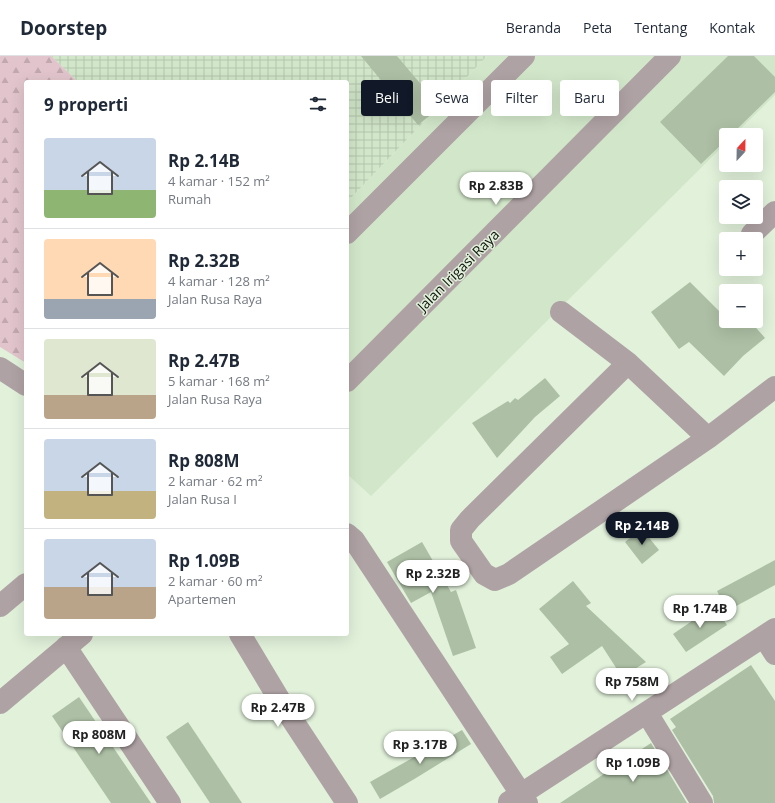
<!DOCTYPE html>
<html lang="id">
<head>
<meta charset="utf-8">
<style>
  :root { --surface:#fff; --page:#f2f2f3; --text:#1f2937; --muted:#747a83; --line:#e0e1e3; --accent:#111827 }
  body { margin:0; font-family:"Open Sans",sans-serif; background:var(--page); color:var(--text); height:100vh; display:flex; flex-direction:column; font-size:15px; white-space:nowrap }
  * { box-sizing:border-box; margin:0 }
  p { font-size:13px; color:var(--muted) }
  .icon { flex:none; width:22px; height:22px; fill:none; stroke:currentColor; stroke-width:2; stroke-linecap:round; stroke-linejoin:round }
  .map { position:relative; flex:1; overflow:hidden }
  .sheet { position:absolute; left:24px; top:24px; width:325px; height:556px; display:flex; flex-direction:column; background:var(--surface); border-radius:4px; box-shadow:0 4px 16px #0002 }
  .sheet>* { flex:none }
  .top-card { position:absolute; left:361px; top:24px; width:354px; height:36px; display:flex; gap:8px }
  .needle { width:26px; rotate:22deg }
  .buttons { position:absolute; left:719px; top:72px; display:grid; gap:8px }
  .buttons a { display:grid; place-items:center; width:44px; height:44px; border-radius:4px; background:var(--surface); box-shadow:0 4px 16px #0002; font-size:20px }
  .price { position:absolute; translate:-50% -34px; padding:0 9px; border-radius:14px; background:#fff; color:#222; font-size:13px; line-height:26px; filter:drop-shadow(0 1px 2px #0008) }
  .price::after { content:''; position:absolute; left:50%; top:24px; width:12px; height:9px; margin-left:-6px; background:inherit; clip-path:polygon(0 0,100% 0,50% 100%) }
  .price.active { background:var(--accent); color:#fff }
  ul { padding:0; list-style:none }
  li { display:flex; align-items:center; gap:12px; height:100px; padding:0 20px }
  li+li { border-top:1px solid var(--line) }
  li span { display:grid; place-items:center; flex:none; width:112px; height:80px; border-radius:4px; color:#555 }
  li>.icon { margin-inline-start:auto }
  span .icon { width:48px; height:48px; fill:#fffc; stroke-width:1 }
  li b { font-size:17px }
  h2 { display:flex; justify-content:space-between; align-items:center; height:48px; padding:0 20px; font-size:17px }
  .pill { padding:0 14px; border-radius:4px; background:var(--surface); box-shadow:0 4px 16px #0002; font-size:14px; line-height:36px }
  .pill.active { background:var(--accent); color:#fff }
  header { display:flex; align-items:center; gap:24px; box-sizing:border-box; height:56px; padding:0 20px; background:var(--surface); border-bottom:1px solid var(--line) }
  header strong { font-size:19px }
  nav { display:flex; gap:22px; margin-inline-start:auto; font-size:14px }
  .map>svg:first-child { display:block }
  .built { fill:#d2e7ca }
  .industrial { fill:url(#industrial-grid) }
  .forest { fill:url(#forest-firs) }
  .building { fill:#adc0a5 }
  .lines { fill:none; stroke-linecap:round; stroke-linejoin:round }
  .minor { stroke:#afa2a5; stroke-width:22 }
  .labels { text-anchor:middle; dominant-baseline:central; stroke-width:3; stroke-linejoin:round; paint-order:stroke }
  .street-label { font-size:14px; fill:#10150e; stroke:#e1f1da }
</style>
</head>
<body>
<header>
<strong>Doorstep</strong>
<nav><a>Beranda</a><a>Peta</a><a>Tentang</a><a>Kontak</a></nav>
</header>
<div class="map">
<svg width="775" height="747" viewBox="0 0 775 747">
  <defs>
    <pattern id="industrial-grid" width="8" height="8" patternUnits="userSpaceOnUse"><rect width="8" height="8" fill="#d2e7ca"/><path d="M0 4h8M4 0v8" fill="none" stroke="#b3c5ac"/></pattern>
    <pattern id="forest-firs" width="22" height="20" patternUnits="userSpaceOnUse"><rect width="22" height="20" fill="#e2c5cc"/><path d="M5 1l3.5 6h-7zM16 11l3.5 6h-7z" fill="#c1a8ae"/></pattern>
  </defs>
  <rect width="100%" height="100%" fill="#e1f1da"/>
  <path class="built" d="M487,0H775V39L734,79H726V87L371,440L347,418V146Z"/>
  <path class="industrial" d="M51,0H487L347,146V26H78Z"/>
  <path class="forest" d="M0,0H51L78,26H26V307L0,291Z"/>
  <path class="building" d="M361,0H397L440,51L418,69Z
    M728,0H754L775,21V36L731,79H726V84L701,108L660,66Z
    M690,226L726,262V265H750L765,282L743,300L724,320L689,286L679,293L651,256Z
    M545,322L560,340L535,361L497,402L472,367L508,345L510,347L515,342L518,344Z
    M642,473L659,494L642,508L625,486Z
    M422,486L451,536L456,534L476,592L453,600L431,536L411,547L387,506Z
    M775,504V529L727,555L717,535Z
    M573,525L591,547L586,550L646,606L622,621L602,590L562,618L550,601L569,588L539,553Z
    M714,550L727,569L686,596L673,578Z
    M751,609L775,645V747H714L713,740L672,674L676,671L670,663Z
    M79,641L151,747H111L52,660Z
    M188,666L242,747H210L166,681Z
    M462,674L471,688L416,722L380,743L370,726Z
    M651,687L687,747H560L607,716Z"/>
  <g class="lines">
    <path class="minor" d="M347,177L524,0
      M752,178L775,156
      M561,256L628,307L708,382
      M628,307L470,463L461,474V485L484,518L495,524L509,518L708,382L775,331
      M0,312L26,329
      M347,325L670,0
      M347,478L354,484L527,747
      M0,550L26,528
      M240,578L282,648L347,747
      M764,581L775,598
      M66,591L170,747
      M0,647L82,578
      M647,657L702,747
      M509,746L775,573"/>
  </g>
  <g class="labels">
    <g class="street-label">
      <text transform="translate(458 214) rotate(-45)">Jalan Irigasi Raya</text>
    </g>
  </g>
</svg>
<div class="buttons">
<a><svg class="needle" viewBox="-14 -14 28 28"><path d="M0-13l5 13h-10z" fill="#e53935"/><path d="M0 13l5-13h-10z" fill="#747a83"/></svg></a>
<a><svg class="icon" aria-label="layers" viewBox="0 0 24 24"><path d="M12 4l9 5-9 5-9-5zM3 14l9 5 9-5"/></svg></a>
<a>+</a>
<a>−</a>
</div>
<b class="price" style="left:496px;top:150px">Rp 2.83B</b>
<b class="price active" style="left:642px;top:490px">Rp 2.14B</b>
<b class="price" style="left:433px;top:538px">Rp 2.32B</b>
<b class="price" style="left:700px;top:573px">Rp 1.74B</b>
<b class="price" style="left:632px;top:646px">Rp 758M</b>
<b class="price" style="left:278px;top:672px">Rp 2.47B</b>
<b class="price" style="left:99px;top:699px">Rp 808M</b>
<b class="price" style="left:420px;top:709px">Rp 3.17B</b>
<b class="price" style="left:633px;top:727px">Rp 1.09B</b>
<div class="top-card">
<a class="pill active">Beli</a>
<a class="pill">Sewa</a>
<a class="pill">Filter</a>
<a class="pill">Baru</a>
</div>
<section class="sheet">
<h2>9 properti<svg class="icon" aria-label="filters" viewBox="0 0 24 24"><path d="M4 7h16M4 17h16"/><circle cx="9" cy="7" r="2"/><circle cx="15" cy="17" r="2"/></svg></h2>
<ul>
<li><span style="background:linear-gradient(#c9d6e8 65%,#8fb573 0)"><svg class="icon" aria-label="home" viewBox="0 0 24 24"><path d="M3 11l9-7 9 7M6 9v11h12V9"/></svg></span><div><b>Rp 2.14B</b><p>4 kamar · 152 m²</p><p>Rumah</p></div></li>
<li><span style="background:linear-gradient(#ffd9b3 75%,#9aa5b1 0)"><svg class="icon" aria-label="home" viewBox="0 0 24 24"><path d="M3 11l9-7 9 7M6 9v11h12V9"/></svg></span><div><b>Rp 2.32B</b><p>4 kamar · 128 m²</p><p>Jalan Rusa Raya</p></div></li>
<li><span style="background:linear-gradient(#dfe7d0 70%,#b9a48a 0)"><svg class="icon" aria-label="home" viewBox="0 0 24 24"><path d="M3 11l9-7 9 7M6 9v11h12V9"/></svg></span><div><b>Rp 2.47B</b><p>5 kamar · 168 m²</p><p>Jalan Rusa Raya</p></div></li>
<li><span style="background:linear-gradient(#c9d6e8 65%,#c2b280 0)"><svg class="icon" aria-label="home" viewBox="0 0 24 24"><path d="M3 11l9-7 9 7M6 9v11h12V9"/></svg></span><div><b>Rp 808M</b><p>2 kamar · 62 m²</p><p>Jalan Rusa I</p></div></li>
<li><span style="background:linear-gradient(#c9d6e8 60%,#b9a48a 0)"><svg class="icon" aria-label="home" viewBox="0 0 24 24"><path d="M3 11l9-7 9 7M6 9v11h12V9"/></svg></span><div><b>Rp 1.09B</b><p>2 kamar · 60 m²</p><p>Apartemen</p></div></li>
</ul>
</section>
</div>
</body>
</html>
